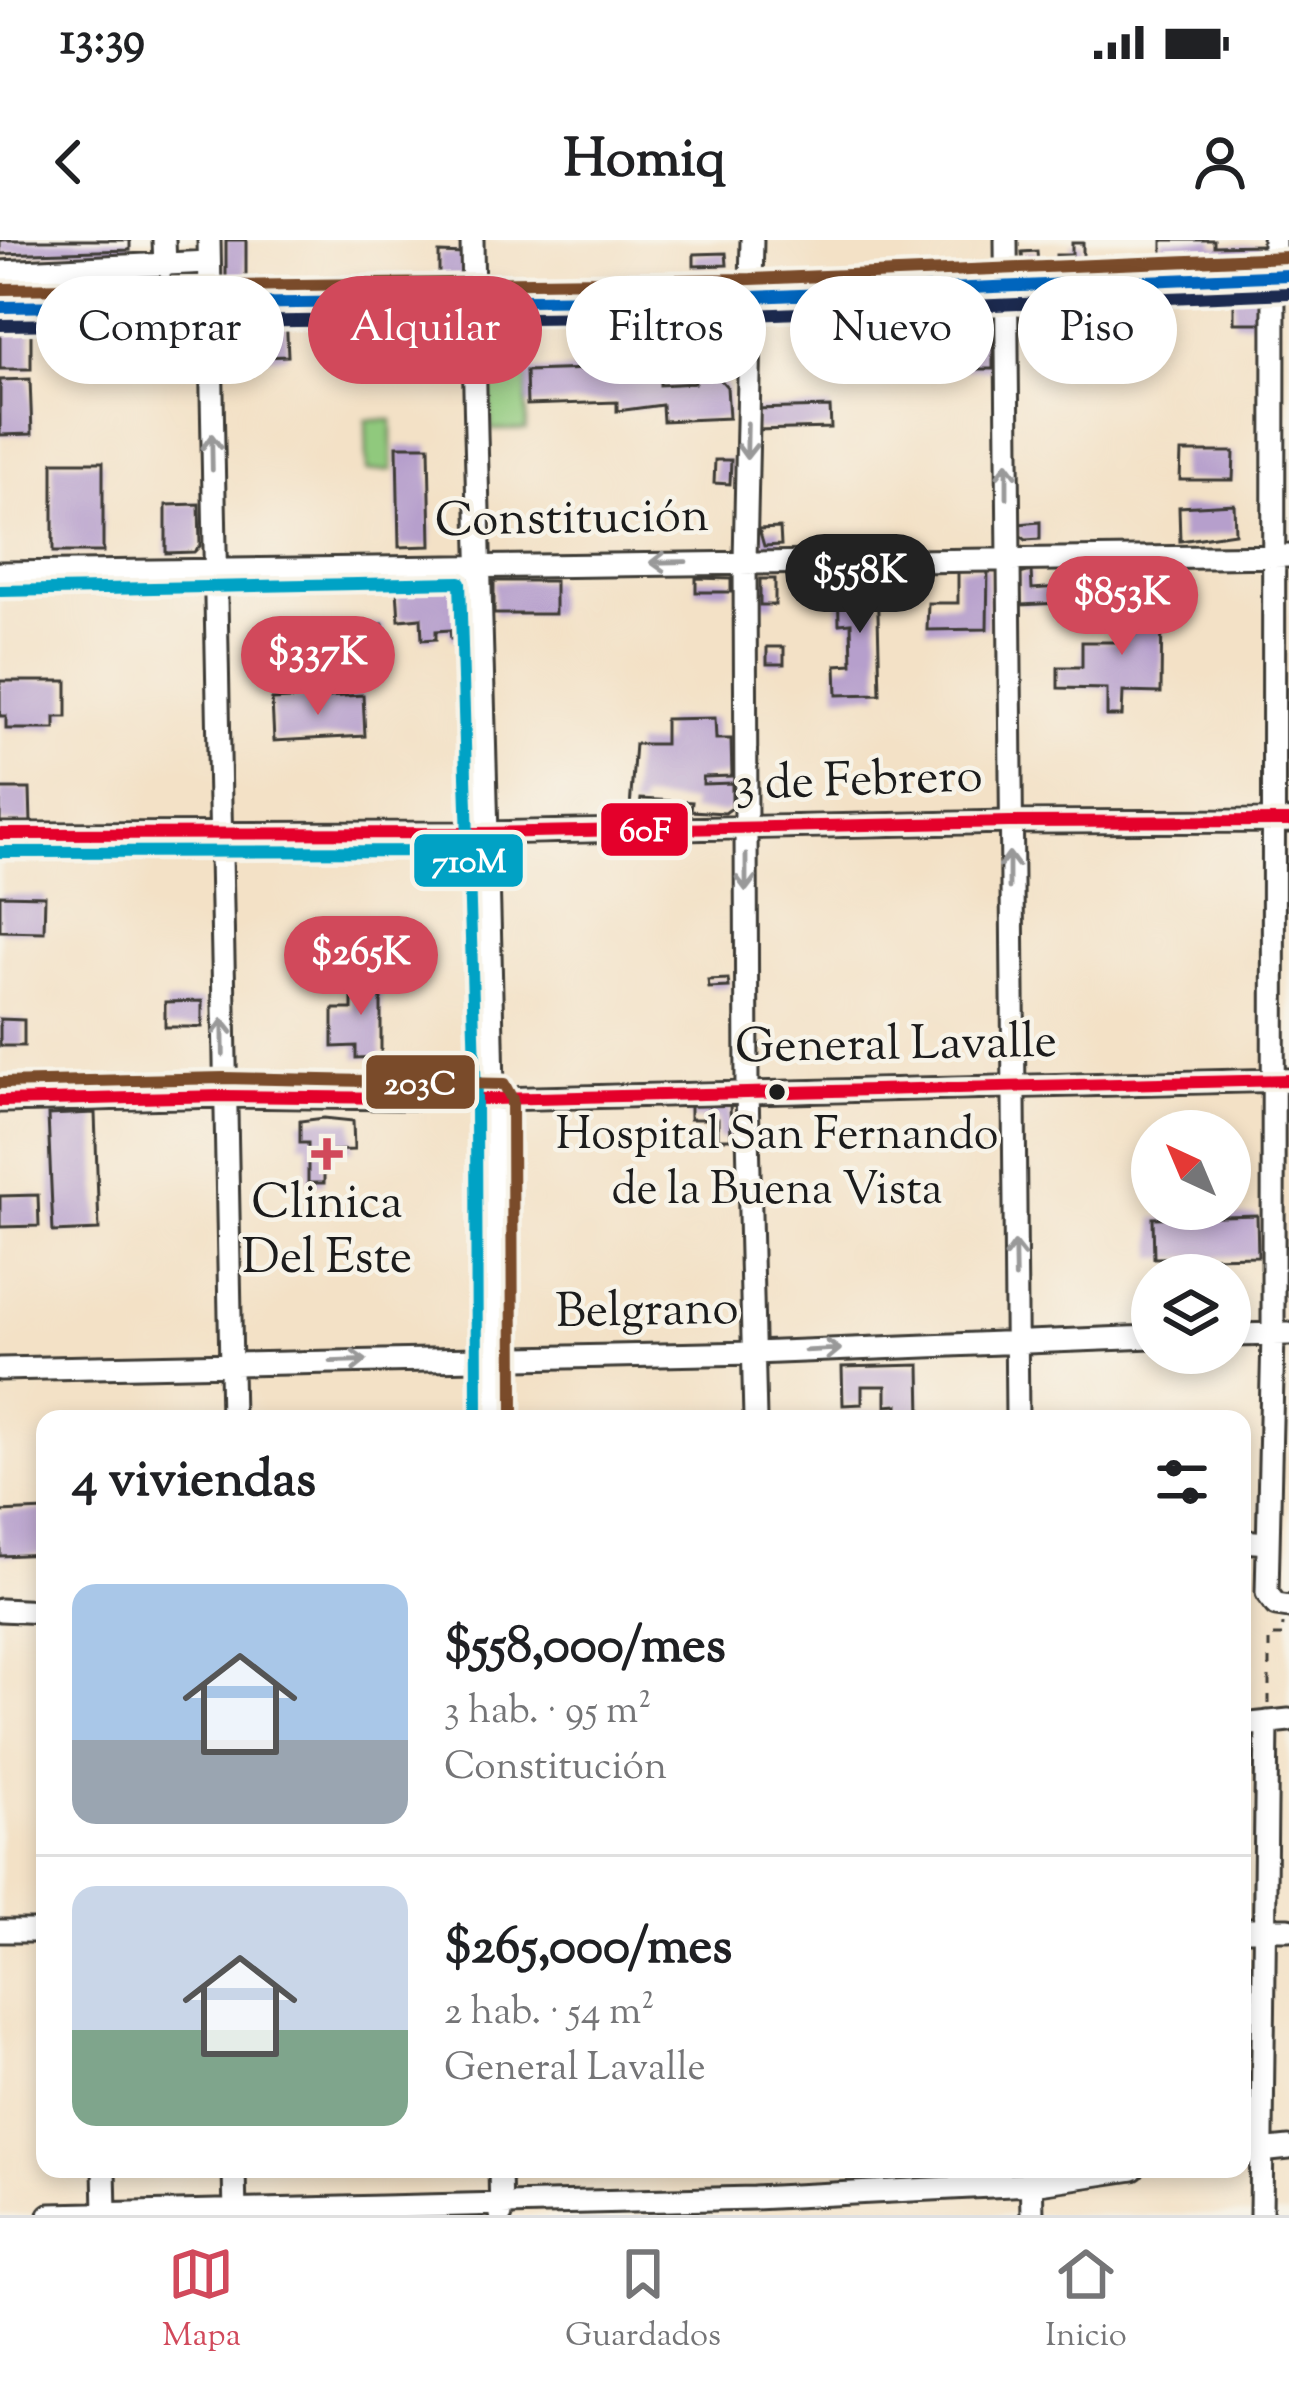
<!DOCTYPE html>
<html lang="es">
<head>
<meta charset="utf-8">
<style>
  :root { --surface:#fff; --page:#f2f2f2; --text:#202124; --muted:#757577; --line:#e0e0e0; --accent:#d1495b }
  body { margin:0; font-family:"Sorts Mill Goudy",serif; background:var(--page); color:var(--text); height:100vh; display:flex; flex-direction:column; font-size:45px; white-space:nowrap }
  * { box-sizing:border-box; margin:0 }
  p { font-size:39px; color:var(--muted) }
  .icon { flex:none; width:66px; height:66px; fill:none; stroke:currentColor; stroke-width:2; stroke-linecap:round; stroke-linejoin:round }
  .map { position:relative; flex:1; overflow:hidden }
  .details { position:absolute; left:36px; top:1170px; width:1215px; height:768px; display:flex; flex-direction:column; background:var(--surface); border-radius:24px; box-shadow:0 6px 18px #0003 }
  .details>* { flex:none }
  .top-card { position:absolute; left:36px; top:36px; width:1218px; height:108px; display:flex; gap:24px }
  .needle { width:78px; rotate:316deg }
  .controls { position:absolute; left:1131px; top:870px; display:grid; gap:24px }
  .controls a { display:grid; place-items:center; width:120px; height:120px; border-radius:50%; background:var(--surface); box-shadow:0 6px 18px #0003; font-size:60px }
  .price { position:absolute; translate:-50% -102px; padding:0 27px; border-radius:42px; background:var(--accent); color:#fff; font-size:39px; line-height:78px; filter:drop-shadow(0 3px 6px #0008) }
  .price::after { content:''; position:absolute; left:50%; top:72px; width:36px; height:27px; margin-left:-18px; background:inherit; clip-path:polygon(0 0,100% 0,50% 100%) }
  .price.active { background:#222; color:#fff }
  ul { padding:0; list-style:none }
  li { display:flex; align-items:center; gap:36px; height:300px; padding:0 36px }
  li+li { border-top:3px solid var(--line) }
  li span { display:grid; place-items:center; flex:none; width:336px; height:240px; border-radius:24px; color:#555 }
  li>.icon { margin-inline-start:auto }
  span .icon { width:144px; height:144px; fill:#fffc; stroke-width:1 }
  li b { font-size:51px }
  h2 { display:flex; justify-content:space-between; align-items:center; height:144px; padding:0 36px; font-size:51px }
  .tag { padding:0 42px; border-radius:54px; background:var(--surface); box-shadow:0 6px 18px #0003; font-size:42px; line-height:108px }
  .tag.active { background:var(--accent); color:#fff }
  .status { display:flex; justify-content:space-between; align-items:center; height:84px; padding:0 60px; background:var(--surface); direction:ltr }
  .status svg { height:33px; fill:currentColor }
  header { display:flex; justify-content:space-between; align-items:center; height:156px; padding:0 36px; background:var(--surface); font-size:54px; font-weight:700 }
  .tabs { display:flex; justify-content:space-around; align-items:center; height:168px; border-top:3px solid var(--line); background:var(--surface); font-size:33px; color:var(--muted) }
  .tabs a { display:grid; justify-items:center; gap:6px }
  .tabs .active { color:var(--accent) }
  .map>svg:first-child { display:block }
  .green { fill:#90c97d; stroke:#56724c; stroke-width:3 }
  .building { fill:#b69fcc; fill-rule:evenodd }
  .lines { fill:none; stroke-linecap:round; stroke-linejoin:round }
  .minor-casing { stroke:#3c3a36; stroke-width:27 }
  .major-casing { stroke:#3c3a36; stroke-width:33 }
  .path { stroke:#3c3a36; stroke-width:3; stroke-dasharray:9 9; stroke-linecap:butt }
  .minor { stroke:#fff; stroke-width:21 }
  .major { stroke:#f7bd88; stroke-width:27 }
  .bus-1-casing { stroke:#f7f3e8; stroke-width:21 }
  .bus-2-casing { stroke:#f7f3e8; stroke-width:21 }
  .bus-3-casing { stroke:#f7f3e8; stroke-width:21 }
  .bus-4-casing { stroke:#f7f3e8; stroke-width:21 }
  .bus-5-casing { stroke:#f7f3e8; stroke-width:21 }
  .bus-1 { stroke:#e4002b; stroke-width:12 }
  .bus-2 { stroke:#01a2c5; stroke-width:12 }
  .bus-3 { stroke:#7a4b2a; stroke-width:12 }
  .bus-4 { stroke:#0065bd; stroke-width:12 }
  .bus-5 { stroke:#1d2b4f; stroke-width:12 }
  .oneway { stroke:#999 }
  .bus-dot { fill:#1c1c1c; stroke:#f7f3e8; stroke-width:4.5 }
  .poi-dot { fill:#d1495b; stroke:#f7f3e8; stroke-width:4.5 }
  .labels { text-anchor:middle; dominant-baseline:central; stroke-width:9; stroke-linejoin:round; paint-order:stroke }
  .bus-label { font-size:45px; fill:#1c1c1c; stroke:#f7f3e8 }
  .street-label { font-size:48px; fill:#1c1c1c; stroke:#f7f3e8 }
  .poi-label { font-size:48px; fill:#1c1c1c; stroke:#f7f3e8 }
  .line-badge { stroke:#f7f3e8; stroke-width:4.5 }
  .badge-label { font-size:33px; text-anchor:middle; font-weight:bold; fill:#fff }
</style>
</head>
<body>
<div class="status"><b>13:39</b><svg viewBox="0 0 49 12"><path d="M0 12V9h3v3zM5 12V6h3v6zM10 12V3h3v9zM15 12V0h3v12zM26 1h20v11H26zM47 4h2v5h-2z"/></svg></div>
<header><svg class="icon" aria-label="back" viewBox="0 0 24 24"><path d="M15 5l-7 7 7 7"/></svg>Homiq<svg class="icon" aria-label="person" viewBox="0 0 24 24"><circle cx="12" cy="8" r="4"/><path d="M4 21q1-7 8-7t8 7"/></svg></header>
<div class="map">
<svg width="1289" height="1975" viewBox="0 0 1289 1975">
  <rect width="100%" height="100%" fill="#f7f3e8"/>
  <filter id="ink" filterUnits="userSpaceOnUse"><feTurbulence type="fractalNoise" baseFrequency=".00833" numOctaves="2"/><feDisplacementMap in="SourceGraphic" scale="24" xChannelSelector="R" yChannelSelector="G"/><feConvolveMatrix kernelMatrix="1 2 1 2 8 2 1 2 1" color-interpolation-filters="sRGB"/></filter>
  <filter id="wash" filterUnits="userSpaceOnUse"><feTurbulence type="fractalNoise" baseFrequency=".004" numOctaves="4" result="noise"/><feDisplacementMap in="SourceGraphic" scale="48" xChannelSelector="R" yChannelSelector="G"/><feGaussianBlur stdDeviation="2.7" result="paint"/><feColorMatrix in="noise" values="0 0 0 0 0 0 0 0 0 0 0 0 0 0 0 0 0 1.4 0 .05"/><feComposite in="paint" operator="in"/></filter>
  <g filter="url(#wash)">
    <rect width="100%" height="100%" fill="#f3e1c6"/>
    <path class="green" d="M499,76H527L526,190H491L490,86Z
      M366,180H392V230L367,231Z"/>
    <g id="blocks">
      <path class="building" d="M0,0H130V10L0,14Z
        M226,0H246V48H226Z
        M1162,0H1214V6L1260,5V17L1254,22L1162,23Z
        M1072,3H1083V28H1056V15H1072Z
        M1037,11L1038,26L1023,27L1022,12Z
        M439,13L464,14L463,45L439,40Z
        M726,13L727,25L694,26V14Z
        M1266,52L1265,83H1234V53Z
        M874,69H910V107H873Z
        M286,74L288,116L231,118L230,84L239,76Z
        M715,74L726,86L727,106L719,114L720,139L727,147L729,178L663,181L662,165L617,171V162L527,165L526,131L590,129V117H571L570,78L639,76V84L655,83V76ZM657,107L693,109L695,143L660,145V132L636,134V127L602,129V116L643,115V121H657Z
        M0,80H31V129H0Z
        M942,99H993V129H942Z
        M30,139L32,194L0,195V140Z
        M830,167L831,188L755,190L754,169Z
        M397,206H429L431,306L399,307Z
        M1181,212H1234L1233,240H1180Z
        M715,220H731L730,244L714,243Z
        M53,222H103V312H53Z
        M199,264L200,306L194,312L166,313V265Z
        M1234,264L1235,293L1180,301L1179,267Z
        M1040,282V299L1026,300L1018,294V284Z
        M780,288L781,305L764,306L759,289Z
        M958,328H988L987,389L927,390L928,363H958Z
        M1031,331L1032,349L1059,347V363L1021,365L1020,334Z
        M877,335L880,454L837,455L836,425L852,424L851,383L839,384L838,337Z
        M696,338L731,339V352H696Z
        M760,339H775V365H760Z
        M494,341H555V374H494Z
        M458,346L461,399H451L450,390L436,391V399L422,400L421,378L399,380L397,350Z
        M1117,364L1162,365L1161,453L1123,452L1122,476H1107V449L1058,448V427H1082V402H1117Z
        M383,384L386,415L357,418L355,386Z
        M767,407H784V424H767Z
        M0,441H67V477H55V489H6V476H0Z
        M363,455L365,496L274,501L272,460Z
        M715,478L716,499H731L732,536L703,537V544L732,543V568L725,573L691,571L692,562L641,559L640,568H630L635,504H665V479Z
        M0,549H30L31,583H0Z
        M0,655L45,656L44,692L0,691Z
        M381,733V817L356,818V806L333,807V769H352V734Z
        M728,739L729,747L709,748L708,740Z
        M202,761V787H165V762Z
        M0,779L24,780V806H0Z
        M690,858L730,862L731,899H718V879H690Z
        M95,873L99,990L53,992L48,875Z
        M324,878L353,881L354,910L324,911V943H308V903H300V881Z
        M38,955L39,986L0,987V956Z
        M1257,975L1258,1016L1154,1018L1153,978Z
        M920,1125L921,1179H843L842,1172L898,1171V1165L886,1166V1146H862V1164L843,1165L842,1127Z
        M45,1270V1314L0,1316V1272Z"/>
    </g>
  </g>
  <g filter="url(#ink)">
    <use href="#blocks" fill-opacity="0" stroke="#3c3a36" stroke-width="3"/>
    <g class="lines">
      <g class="minor-casing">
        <path id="minor" d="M164,0L165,26
          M209,0L232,1179
          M472,0C478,393 498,786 495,1179
          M752,0L745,321L747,851L755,1179
          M1006,0L1017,1179
          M1274,0L1273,1094L1267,1353L1276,1365L1289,1367
          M0,32L209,22
          M0,333L1289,316
          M0,594L488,593L1009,582L1288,581
          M0,861L224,856L494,859L1289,840
          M1230,1095L1289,1094
          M0,1129L754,1113L1152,1097
          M1242,1301L1268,1303
          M0,1370L45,1372
          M1242,1485L1289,1480
          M1242,1689H1289
          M0,1691H45
          M1242,1913L1289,1908
          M104,1929L105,1973
          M234,1929L235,1975
          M500,1929L501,1975
          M1031,1929L1032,1975
          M50,1975L754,1958L1032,1944L1133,1929
          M1261,1975L1267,1482"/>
      </g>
      <g class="major-casing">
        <path id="major" d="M0,67L751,57L1289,35"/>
      </g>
      <path class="path" d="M1269,1464V1396H1282L1283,1384"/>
      <use href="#minor" class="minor"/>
      <use href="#major" class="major"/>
      <g class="bus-1-casing">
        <path id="bus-1" d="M0,594L488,593L1009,582L1289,581
          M0,861L224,856L494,859L1289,840"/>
      </g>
      <g class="bus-2-casing">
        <path id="bus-2" d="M0,351L460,342L476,859L477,1179
          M0,612L488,611"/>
      </g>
      <g class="bus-3-casing">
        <path id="bus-3" d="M0,49L751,39L1288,17
          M0,843L224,838L504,844L512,859L513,1179"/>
      </g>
      <g class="bus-4-casing">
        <path id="bus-4" d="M0,67L751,57L1289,35"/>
      </g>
      <g class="bus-5-casing">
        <path id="bus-5" d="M0,85L751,75L1289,53"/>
      </g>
      <use href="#bus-1" class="bus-1"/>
      <use href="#bus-2" class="bus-2"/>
      <use href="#bus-3" class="bus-3"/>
      <use href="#bus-4" class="bus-4"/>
      <use href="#bus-5" class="bus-5"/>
    </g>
    <defs><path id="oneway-shaft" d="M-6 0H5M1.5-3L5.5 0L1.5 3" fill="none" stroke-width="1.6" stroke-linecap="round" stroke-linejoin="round" transform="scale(3)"/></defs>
    <g class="oneway">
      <use href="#oneway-shaft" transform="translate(747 201) rotate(91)"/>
      <use href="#oneway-shaft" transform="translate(212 212) rotate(-91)"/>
      <use href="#oneway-shaft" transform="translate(1007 240) rotate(-90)"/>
      <use href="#oneway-shaft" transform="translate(668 322) rotate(179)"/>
      <use href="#oneway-shaft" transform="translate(1009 630) rotate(-90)"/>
      <use href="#oneway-shaft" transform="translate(746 633) rotate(90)"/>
      <use href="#oneway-shaft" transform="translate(223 797) rotate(-91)"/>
      <use href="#oneway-shaft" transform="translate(1015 1020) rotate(-91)"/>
      <use href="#oneway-shaft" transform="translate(823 1110) rotate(-3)"/>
      <use href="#oneway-shaft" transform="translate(349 1121) rotate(-2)"/>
    </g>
  </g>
  <circle class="bus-dot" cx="777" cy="852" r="10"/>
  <path class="poi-dot" d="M321 896h12v12h12v12h-12v12h-12v-12h-12v-12h12z"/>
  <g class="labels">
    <g class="bus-label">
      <text x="777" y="897">Hospital San Fernando<tspan x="777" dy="55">de la Buena Vista</tspan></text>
    </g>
    <g class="street-label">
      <text transform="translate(572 281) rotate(-1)">Constitución</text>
      <text transform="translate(859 543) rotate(-2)">3 de Febrero</text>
      <text transform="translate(896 807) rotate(-1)">General Lavalle</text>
      <text transform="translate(647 1073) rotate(-1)">Belgrano</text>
    </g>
    <g class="poi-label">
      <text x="327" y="965">Clinica<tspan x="327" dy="55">Del Este</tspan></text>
    </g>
  </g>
  <g class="line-badge">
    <rect x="599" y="561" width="91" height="57" rx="12" fill="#e4002b"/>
    <rect x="412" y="592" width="113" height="57" rx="12" fill="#01a2c5"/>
    <rect x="364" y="813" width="113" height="58" rx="12" fill="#7a4b2a"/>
  </g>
  <g class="badge-label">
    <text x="645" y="601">60F</text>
    <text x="469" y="632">710M</text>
    <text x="420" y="854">203C</text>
  </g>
</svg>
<div class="controls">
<a><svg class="needle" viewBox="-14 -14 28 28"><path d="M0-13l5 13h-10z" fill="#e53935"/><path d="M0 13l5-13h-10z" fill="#757577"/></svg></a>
<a><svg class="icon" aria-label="layers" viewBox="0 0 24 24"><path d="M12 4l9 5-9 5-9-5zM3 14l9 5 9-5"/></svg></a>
</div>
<b class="price active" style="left:860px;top:396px">$558K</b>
<b class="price" style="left:1122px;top:418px">$853K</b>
<b class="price" style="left:318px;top:478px">$337K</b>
<b class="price" style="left:361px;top:778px">$265K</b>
<div class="top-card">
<a class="tag">Comprar</a>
<a class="tag active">Alquilar</a>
<a class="tag">Filtros</a>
<a class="tag">Nuevo</a>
<a class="tag">Piso</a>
</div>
<section class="details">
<h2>4 viviendas<svg class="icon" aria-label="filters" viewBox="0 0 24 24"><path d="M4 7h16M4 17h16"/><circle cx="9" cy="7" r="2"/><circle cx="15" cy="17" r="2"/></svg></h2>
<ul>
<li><span style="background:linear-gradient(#a9c7e8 65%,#9aa5b1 0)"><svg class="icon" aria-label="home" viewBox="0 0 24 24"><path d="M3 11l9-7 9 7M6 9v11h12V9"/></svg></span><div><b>$558,000/mes</b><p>3 hab. · 95 m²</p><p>Constitución</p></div></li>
<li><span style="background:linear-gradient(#c9d6e8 60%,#7fa58c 0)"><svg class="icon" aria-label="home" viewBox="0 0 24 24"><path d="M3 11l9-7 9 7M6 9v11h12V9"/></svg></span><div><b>$265,000/mes</b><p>2 hab. · 54 m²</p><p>General Lavalle</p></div></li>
</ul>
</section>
</div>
<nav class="tabs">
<a class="active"><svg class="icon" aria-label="map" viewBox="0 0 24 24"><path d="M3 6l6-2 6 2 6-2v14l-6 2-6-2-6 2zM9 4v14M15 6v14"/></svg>Mapa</a>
<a><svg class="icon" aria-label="saved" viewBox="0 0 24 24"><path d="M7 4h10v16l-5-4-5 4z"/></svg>Guardados</a>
<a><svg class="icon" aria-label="home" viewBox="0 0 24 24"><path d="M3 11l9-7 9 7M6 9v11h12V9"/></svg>Inicio</a>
</nav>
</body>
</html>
